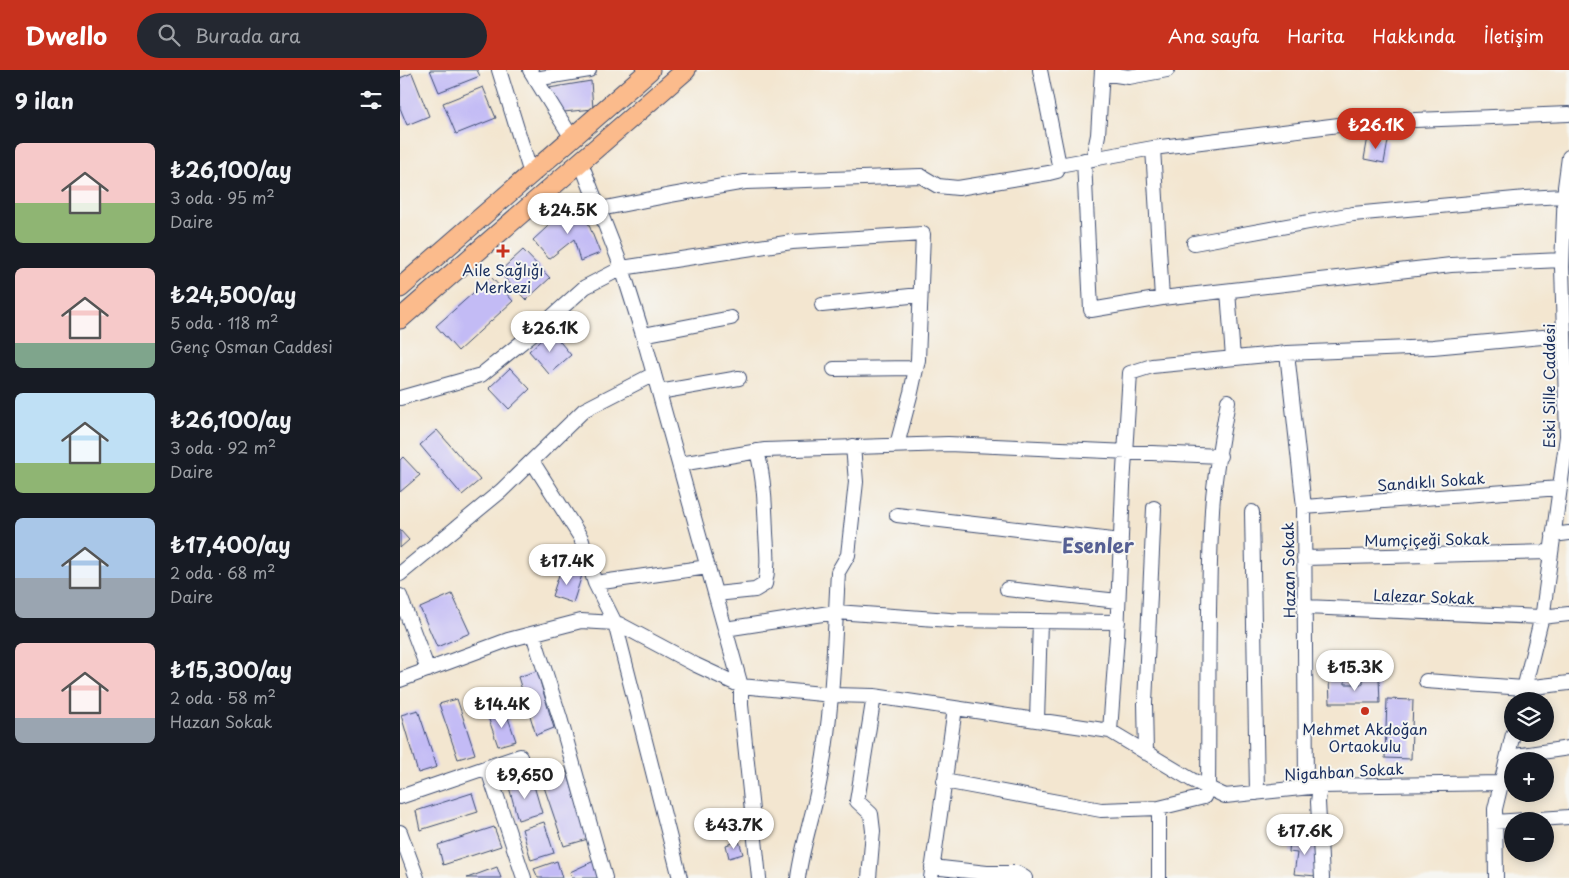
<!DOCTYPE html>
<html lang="tr">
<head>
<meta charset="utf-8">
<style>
  :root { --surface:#171b24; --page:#242831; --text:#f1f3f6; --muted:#9ea1a6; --accent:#c8321e }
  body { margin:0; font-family:"Playpen Sans",sans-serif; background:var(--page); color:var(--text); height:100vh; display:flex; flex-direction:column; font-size:19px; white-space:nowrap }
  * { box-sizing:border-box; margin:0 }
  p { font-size:16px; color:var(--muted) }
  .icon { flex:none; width:28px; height:28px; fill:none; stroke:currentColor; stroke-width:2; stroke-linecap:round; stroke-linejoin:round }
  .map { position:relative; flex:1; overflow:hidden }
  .panel { display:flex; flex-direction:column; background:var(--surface); width:400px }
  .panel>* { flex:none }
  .fabs { position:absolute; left:1104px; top:622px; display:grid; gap:10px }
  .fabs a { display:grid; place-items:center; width:50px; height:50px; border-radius:50%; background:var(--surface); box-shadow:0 2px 12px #0003; font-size:25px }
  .price { position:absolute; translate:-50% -42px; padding:0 11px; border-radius:18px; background:#fff; color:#222; font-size:16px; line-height:32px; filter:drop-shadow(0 1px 2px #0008) }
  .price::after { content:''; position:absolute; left:50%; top:30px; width:15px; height:11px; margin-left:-8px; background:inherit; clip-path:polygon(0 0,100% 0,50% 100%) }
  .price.current { background:var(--accent); color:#fff }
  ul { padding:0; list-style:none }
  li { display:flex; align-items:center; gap:15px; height:125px; padding:0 15px }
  li span { display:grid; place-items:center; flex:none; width:140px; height:100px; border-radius:8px; color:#555 }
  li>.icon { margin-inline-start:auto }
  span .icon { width:60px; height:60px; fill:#fffc; stroke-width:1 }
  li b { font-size:21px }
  h2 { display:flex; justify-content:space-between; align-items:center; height:60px; padding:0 15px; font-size:21px }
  header { display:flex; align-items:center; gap:30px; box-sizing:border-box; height:70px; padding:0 25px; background:var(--accent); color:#fff }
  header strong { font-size:24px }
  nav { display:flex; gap:28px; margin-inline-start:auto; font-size:18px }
  .search { width:350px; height:45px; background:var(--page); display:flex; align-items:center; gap:12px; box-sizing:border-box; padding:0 18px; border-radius:28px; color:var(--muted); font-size:19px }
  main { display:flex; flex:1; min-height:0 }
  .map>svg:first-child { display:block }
  .building { fill:#c3bbf5 }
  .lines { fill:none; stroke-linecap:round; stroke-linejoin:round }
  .minor-casing { stroke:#3b4a6f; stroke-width:16 }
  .major-casing { stroke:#3b4a6f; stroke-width:21 }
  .minor { stroke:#fff; stroke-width:14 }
  .major { stroke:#fbbb8c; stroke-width:19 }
  .poi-dot { fill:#c8321e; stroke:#f6f6f2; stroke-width:2 }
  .labels { text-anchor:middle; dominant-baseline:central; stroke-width:4; stroke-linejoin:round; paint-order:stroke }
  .poi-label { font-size:15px; fill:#1b2f5e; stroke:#f6f6f2 }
  .street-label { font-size:15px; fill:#1b2f5e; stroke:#f6f6f2 }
  .district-label { font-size:20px; font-weight:bold; fill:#566093; stroke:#f6f6f2 }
</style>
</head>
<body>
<header>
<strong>Dwello</strong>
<div class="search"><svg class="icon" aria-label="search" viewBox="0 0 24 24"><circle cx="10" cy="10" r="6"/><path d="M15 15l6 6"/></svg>Burada ara</div>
<nav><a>Ana sayfa</a><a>Harita</a><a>Hakkında</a><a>İletişim</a></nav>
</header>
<main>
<section class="panel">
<h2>9 ilan<svg class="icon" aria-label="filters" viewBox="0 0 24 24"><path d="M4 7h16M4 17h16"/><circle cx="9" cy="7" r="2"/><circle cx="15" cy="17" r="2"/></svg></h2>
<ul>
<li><span style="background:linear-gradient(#f6c9c9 60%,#8fb573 0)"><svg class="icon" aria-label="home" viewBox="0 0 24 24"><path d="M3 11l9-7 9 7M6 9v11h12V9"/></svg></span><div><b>₺26,100/ay</b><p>3 oda · 95 m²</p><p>Daire</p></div></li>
<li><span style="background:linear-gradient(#f6c9c9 75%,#7fa58c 0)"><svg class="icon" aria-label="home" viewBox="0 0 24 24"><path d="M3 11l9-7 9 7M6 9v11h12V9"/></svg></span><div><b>₺24,500/ay</b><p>5 oda · 118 m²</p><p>Genç Osman Caddesi</p></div></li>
<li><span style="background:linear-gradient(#bfe0f5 70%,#8fb573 0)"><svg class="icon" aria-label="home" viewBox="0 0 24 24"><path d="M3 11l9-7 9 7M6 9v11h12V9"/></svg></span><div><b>₺26,100/ay</b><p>3 oda · 92 m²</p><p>Daire</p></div></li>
<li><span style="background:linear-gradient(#a9c7e8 60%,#9aa5b1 0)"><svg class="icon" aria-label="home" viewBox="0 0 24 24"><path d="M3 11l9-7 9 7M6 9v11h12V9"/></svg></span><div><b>₺17,400/ay</b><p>2 oda · 68 m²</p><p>Daire</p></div></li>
<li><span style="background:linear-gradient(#f6c9c9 75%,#9aa5b1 0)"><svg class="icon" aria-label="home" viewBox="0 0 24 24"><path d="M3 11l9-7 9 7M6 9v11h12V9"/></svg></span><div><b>₺15,300/ay</b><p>2 oda · 58 m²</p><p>Hazan Sokak</p></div></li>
</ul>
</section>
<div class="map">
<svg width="1169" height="808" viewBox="0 0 1169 808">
  <rect width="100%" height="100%" fill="#f6f6f2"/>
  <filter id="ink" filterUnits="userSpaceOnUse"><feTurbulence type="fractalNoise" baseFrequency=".02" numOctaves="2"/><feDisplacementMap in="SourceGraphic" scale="10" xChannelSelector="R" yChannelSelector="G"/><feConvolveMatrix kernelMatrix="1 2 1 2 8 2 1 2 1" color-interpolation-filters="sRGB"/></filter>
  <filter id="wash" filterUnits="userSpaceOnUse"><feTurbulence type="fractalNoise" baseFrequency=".0096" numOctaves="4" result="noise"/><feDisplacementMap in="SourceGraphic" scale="20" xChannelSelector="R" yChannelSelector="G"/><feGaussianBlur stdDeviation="1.12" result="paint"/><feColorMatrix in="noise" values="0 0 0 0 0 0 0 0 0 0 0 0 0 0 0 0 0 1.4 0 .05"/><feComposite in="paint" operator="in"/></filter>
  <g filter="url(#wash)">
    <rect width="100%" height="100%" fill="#f3e6d0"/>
    <g id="blocks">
      <path class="building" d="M30,0H77L80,6L39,22Z
        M12,3L29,46L7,55L0,38V8Z
        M191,11L193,39L154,43L149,18Z
        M83,17L96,48L56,64L43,33Z
        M968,67L988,71L984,93L964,89Z
        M173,133L187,150L200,183L180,191L174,169L149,189L133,170Z
        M123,180L150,208L126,230L99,202Z
        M91,207L113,231L58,281L36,256Z
        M151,261L171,285L149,304L129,281Z
        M110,298L130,319L109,339L89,318Z
        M37,360L80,410L62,425L20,375Z
        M3,387L20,405L0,422V390Z
        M0,460L9,470L0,478Z
        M161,499L182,505L173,533L152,526Z
        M52,524L70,563L37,577L20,538Z
        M137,601L154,658L136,665L118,607Z
        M963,608H979L980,633H930L929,609H945V614H963Z
        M57,629L75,684L58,689L39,634Z
        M987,629L1013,630L1011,689L985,688Z
        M18,640L37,697L18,703L1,645Z
        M106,642L116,671L98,676L88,647Z
        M167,702L188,769L164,776L142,711Z
        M132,709L142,743L118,750L109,717Z
        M72,723L78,742L20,760L16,741Z
        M144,752L154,783L131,790L122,759Z
        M94,757L101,776L43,795L38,775Z
        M890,768L919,771L916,806L894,804L897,783L889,782Z
        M339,771L343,784L329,788L326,775Z
        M157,791L162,808H138L134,799Z
        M194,791L199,808H172L170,802Z
        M97,797L101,808H67Z"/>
    </g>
  </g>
  <g filter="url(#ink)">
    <use href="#blocks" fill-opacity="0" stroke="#3b4a6f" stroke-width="1"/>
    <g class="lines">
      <g class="minor-casing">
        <path id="minor" d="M99,0L131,104
          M130,0L172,68
          M640,0L659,95L753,78L963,52L1169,44
          M702,3L729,7L767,0
          M135,9L189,0
          M753,78L762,228
          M693,89L698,65L702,0
          M684,90L691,240L762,228L1051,195L1162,190
          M181,93L222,198L243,265L341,616V635L359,808
          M200,139L271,125L345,112L521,106L538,116L558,118L649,103L657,101L659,95
          M794,173L953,144L1126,128L1164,126
          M828,221L833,288
          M422,235L520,225
          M243,265L331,248
          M887,283L904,437L906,717
          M434,299L516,298
          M259,322L339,308
          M0,328L81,305L137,260L185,217L222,198L392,172L523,164L518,290L511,322L497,375
          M132,391L181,468L195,513L215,553L280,808
          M280,394L365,380L548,374L820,386
          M904,437L1160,418
          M852,442L857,723
          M497,445L721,471
          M1153,465L1169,463
          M904,488L1151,482
          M0,504L101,421L184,340L254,304
          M195,513L308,497
          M607,519L718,531
          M316,524L355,520L365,514C369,497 367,480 366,463C365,435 364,408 357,381
          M0,526L28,600
          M905,537L1141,547L1169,544
          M325,559L436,542L550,550L718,552
          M133,564L160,648L205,808
          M0,610L108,570L181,551L215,553L219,554L296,595L341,616L432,625L474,626L710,661L792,710L825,726L920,716L1101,713
          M1026,611L1124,618L1169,613
          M1121,631L1143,542L1167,366L1162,197L1165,117L1169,87
          M637,650L640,551
          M710,661L717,566L723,416L730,303L752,296L887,283L1033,277L1164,265
          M746,683L745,633L754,438
          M1108,687L1169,678
          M87,697L124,808
          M544,711L701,740L759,738L804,727L808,718C809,625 807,532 812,440C814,404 822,367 828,331
          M920,716L918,732L922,808
          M0,727L120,686
          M759,738V808
          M1095,752L1169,747
          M0,762L17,808
          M532,797L587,803H617L625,808
          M398,808C402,777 412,749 418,719C433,648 434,574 438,502L448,485L456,412L453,376
          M469,808L473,761L471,744L457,731L474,626
          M531,808L555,638
          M1096,808L1095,739L1113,664"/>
      </g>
      <g class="major-casing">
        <path id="major" d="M0,218L250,0
          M0,249L286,0"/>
      </g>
      <use href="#minor" class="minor"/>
      <use href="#major" class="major"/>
    </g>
  </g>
  <g class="poi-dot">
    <path d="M100.5 173.5h5v5h5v5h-5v5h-5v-5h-5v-5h5z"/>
    <circle cx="965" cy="641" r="5"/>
  </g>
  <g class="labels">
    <g class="poi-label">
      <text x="103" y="199">Aile Sağlığı<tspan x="103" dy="17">Merkezi</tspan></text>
      <text x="965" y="658">Mehmet Akdoğan<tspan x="965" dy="17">Ortaokulu</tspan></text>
    </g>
    <g class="street-label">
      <text transform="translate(1148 316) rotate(-90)">Eski Sille Caddesi</text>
      <text transform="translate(1031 411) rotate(-4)">Sandıklı Sokak</text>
      <text transform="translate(1027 469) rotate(-1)">Mumçiçeği Sokak</text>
      <text transform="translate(888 500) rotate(-91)">Hazan Sokak</text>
      <text transform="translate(1024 526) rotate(2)">Lalezar Sokak</text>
      <text transform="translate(944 701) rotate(-3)">Nigahban Sokak</text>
    </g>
    <g class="district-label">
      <text x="698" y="475">Esenler</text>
    </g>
  </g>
</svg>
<div class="fabs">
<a><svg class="icon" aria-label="layers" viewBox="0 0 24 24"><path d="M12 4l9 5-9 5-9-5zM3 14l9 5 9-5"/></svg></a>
<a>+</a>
<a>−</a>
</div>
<b class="price current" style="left:976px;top:80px">₺26.1K</b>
<b class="price" style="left:168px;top:165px">₺24.5K</b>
<b class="price" style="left:150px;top:283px">₺26.1K</b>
<b class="price" style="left:167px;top:516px">₺17.4K</b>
<b class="price" style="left:955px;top:622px">₺15.3K</b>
<b class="price" style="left:102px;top:659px">₺14.4K</b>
<b class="price" style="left:125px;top:730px">₺9,650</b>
<b class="price" style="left:334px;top:780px">₺43.7K</b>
<b class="price" style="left:905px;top:786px">₺17.6K</b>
</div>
</main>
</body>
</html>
